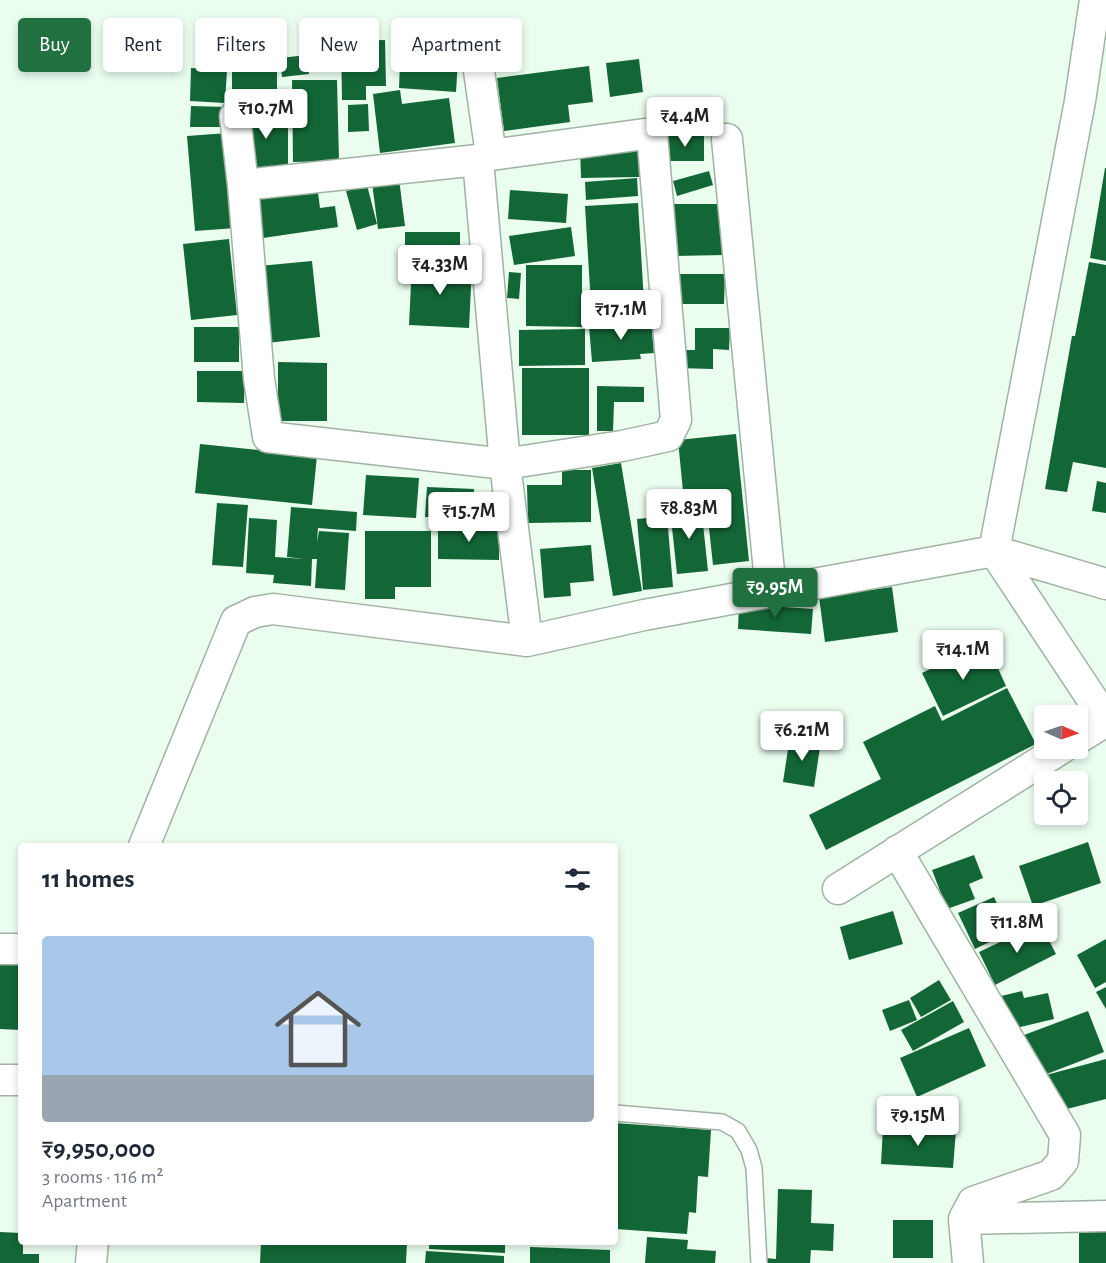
<!DOCTYPE html>
<html lang="en">
<head>
<meta charset="utf-8">
<style>
  :root { --surface:#fff; --page:#f6f6f7; --text:#1f2937; --muted:#747a83; --accent:#217040 }
  body { margin:0; font-family:"Alegreya Sans",sans-serif; background:var(--page); color:var(--text); height:100vh; display:flex; flex-direction:column; font-size:22px; white-space:nowrap }
  * { box-sizing:border-box; margin:0 }
  p { font-size:20px; color:var(--muted) }
  .icon { flex:none; width:33px; height:33px; fill:none; stroke:currentColor; stroke-width:2; stroke-linecap:round; stroke-linejoin:round }
  .map { position:relative; flex:1; overflow:hidden }
  .panel { position:absolute; left:18px; top:843px; width:600px; height:402px; display:flex; flex-direction:column; background:var(--surface); border-radius:6px; box-shadow:0 3px 9px #0003 }
  .panel>* { flex:none }
  .top-card { position:absolute; left:18px; top:18px; width:600px; height:54px; display:flex; gap:12px }
  .needle { width:39px; rotate:92deg }
  .buttons { position:absolute; left:1034px; top:705px; display:grid; gap:12px }
  .buttons a { display:grid; place-items:center; width:54px; height:54px; border-radius:6px; background:var(--surface); box-shadow:0 3px 9px #0003; font-size:30px }
  .price { position:absolute; translate:-50% -51px; padding:0 14px; border-radius:6px; background:#fff; color:#222; font-size:20px; line-height:39px; filter:drop-shadow(0 2px 3px #0008) }
  .price::after { content:''; position:absolute; left:50%; top:36px; width:18px; height:14px; margin-left:-9px; background:inherit; clip-path:polygon(0 0,100% 0,50% 100%) }
  .price.current { background:var(--accent); color:#fff }
  ul { padding:0; list-style:none }
  li { display:grid; align-content:center; gap:12px; height:318px; padding:0 24px }
  li span { display:grid; place-items:center; height:186px; border-radius:6px; color:#555 }
  li>.icon { margin-inline-start:auto }
  span .icon { width:108px; height:108px; fill:#fffc; stroke-width:1 }
  li b { font-size:26px }
  h2 { display:flex; justify-content:space-between; align-items:center; height:72px; padding:0 24px; font-size:26px }
  .pill { padding:0 21px; border-radius:6px; background:var(--surface); box-shadow:0 3px 9px #0003; font-size:21px; line-height:54px }
  .pill.current { background:var(--accent); color:#fff }
  .map>svg:first-child { display:block }
  .building { fill:#136737 }
  .lines { fill:none; stroke-linecap:round; stroke-linejoin:round }
  .lane-casing { stroke:#a0b2a4; stroke-width:18 }
  .street-casing { stroke:#a0b2a4; stroke-width:33 }
  .lane { stroke:#fff; stroke-width:15 }
  .street { stroke:#fff; stroke-width:30 }
</style>
</head>
<body>
<div class="map">
<svg width="1106" height="1263" viewBox="0 0 1106 1263">
  <rect width="100%" height="100%" fill="#eafdef"/>
  <path class="building" d="M426,26L460,28L456,92L399,88L401,39L425,40Z
    M385,40L386,86H366V100H342L341,41Z
    M307,55L309,74L282,77L280,58Z
    M232,58L277,59V106H232Z
    M639,59L643,92L610,97L606,63Z
    M589,66L593,102L568,105L570,122L504,131L497,78Z
    M191,68L227,70L225,103L190,101Z
    M292,80H337L339,161L293,162Z
    M400,90L402,104L449,98L455,143L380,153L373,94Z
    M710,103L713,130L663,135L660,108Z
    M368,104L369,131L348,132V105Z
    M191,106L227,107V127H190Z
    M244,110H288V169L245,170Z
    M228,133L236,228L195,231L187,136Z
    M667,135H704V161H667Z
    M638,146L639,177L581,178L580,147Z
    M1105,168H1106V261L1090,258Z
    M398,171L405,226L378,229L371,175Z
    M709,171L713,185L677,196L673,181Z
    M637,178L638,196L586,200L585,182Z
    M317,185L320,208L335,206L338,227L263,238L256,194Z
    M367,185L377,224L357,230L346,191Z
    M510,190L568,194L566,223L508,219Z
    M638,203L645,319L592,322L585,206Z
    M674,204H724V255L675,256Z
    M571,227L575,256L514,265L509,236Z
    M405,232H460V263H405Z
    M229,239L237,315L191,320L183,244Z
    M312,261L320,337L267,343L259,266Z
    M1089,262L1106,265V468L1073,462L1067,492L1045,489L1072,336H1075Z
    M412,264L472,267L469,328L409,325Z
    M526,265H582V327L526,326Z
    M509,272L521,273L519,299L507,298Z
    M676,274H725L724,304H676Z
    M651,321L654,353L640,354L641,359L592,362L589,326Z
    M194,327H239V362H194Z
    M695,328H730L729,350L713,349V369L677,368V350H695Z
    M585,329V365L519,366V330Z
    M278,362L327,363V421H278Z
    M522,368H589V435H522Z
    M197,371H245L244,403L197,402Z
    M597,386L644,387V402H614L613,431H597Z
    M736,434L749,561L713,565L706,500L684,502L678,440Z
    M200,444L317,456L312,505L195,493Z
    M621,463L642,591L613,596L592,468Z
    M562,470H591V522L528,523L527,485H562Z
    M366,475L419,478L416,518L363,515Z
    M1097,481L1106,483V513L1092,511Z
    M427,487L474,489L472,519L425,517Z
    M217,503L248,505L243,567L212,565Z
    M701,505L708,571L677,574L670,509Z
    M291,507L357,512L356,531L318,528L317,542L319,531L349,533L345,590L315,588L317,559H312L311,586L273,583L274,575L246,573L249,518L277,520L275,557L305,559L287,557Z
    M667,516L673,587L643,590L637,519Z
    M438,526H499V560L438,559Z
    M365,531H431V587H395V599H365Z
    M591,545L594,581L570,583L571,596L544,598L540,549Z
    M892,587L898,632L825,642L819,597Z
    M739,604L813,609L811,634L738,629Z
    M972,649L979,664L993,657L1006,686L943,716L922,673Z
    M1007,688L1036,744L826,850L809,815L881,779L863,742L935,706L942,721Z
    M799,712L823,717L820,738L795,734Z
    M790,736L821,741L814,787L783,782Z
    M1066,775L1070,782H1057Z
    M1088,842L1101,883L1033,906L1019,866Z
    M974,855L983,878L969,884L975,899L947,909L932,870Z
    M994,897L1010,932L975,949L958,913Z
    M893,911L903,944L849,960L840,927Z
    M1040,923L1056,954L995,985L979,952Z
    M1106,939V982L1095,988L1077,955Z
    M0,963H21V1030L0,1029Z
    M939,980L951,1000L921,1017L910,998Z
    M1106,987V1009L1096,992Z
    M1022,991L1024,998L1048,993L1054,1019L1008,1030L1001,996Z
    M909,1000L917,1020L890,1031L882,1010Z
    M953,1001L964,1022L913,1051L901,1030Z
    M1088,1011L1104,1052L1039,1077L1024,1035Z
    M969,1028L986,1066L917,1097L900,1058Z
    M1106,1059V1099L1055,1112L1046,1075Z
    M615,1123L711,1130L708,1177L698,1176L696,1213L689,1212L687,1234L615,1229Z
    M883,1127L956,1130L953,1168L881,1164Z
    M778,1189L812,1190L811,1223L834,1224L833,1251L811,1250L810,1263H765V1258L776,1259Z
    M893,1220H933V1258H893Z
    M1079,1223H1106V1263H1079Z
    M0,1232L21,1233V1242H23V1254H39V1263H0Z
    M647,1237L688,1240L687,1249L716,1251L715,1263H645Z
    M261,1242H407L406,1263H260Z
    M429,1242H505V1253L429,1249Z
    M530,1247L610,1250V1263H530Z
    M426,1251L504,1256V1263H425Z"/>
  <g class="lines">
    <g class="lane-casing">
      <path id="lane" d="M615,1113L722,1122L738,1131L749,1150L754,1168L759,1263"/>
    </g>
    <g class="street-casing">
      <path id="street" d="M1095,0L1080,101L994,551L1106,720
        M474,36L491,155L478,160L505,464L527,641
        M235,116L243,185L259,379L268,437L505,464L622,446L668,436L676,420L652,133L491,155
        M727,139L771,592
        M243,185L478,160
        M1077,739L1106,721
        M144,846L236,621L255,612L273,609L527,641L644,615L994,551L1106,584
        M897,851L1065,1135L1063,1161L1051,1175L973,1202L964,1219L968,1263
        M838,889L1062,748
        M0,949H21
        M0,1080H21
        M964,1219L1106,1216
        M91,1263L93,1242"/>
    </g>
    <use href="#lane" class="lane"/>
    <use href="#street" class="street"/>
  </g>
</svg>
<div class="buttons">
<a><svg class="needle" viewBox="-14 -14 28 28"><path d="M0-13l5 13h-10z" fill="#e53935"/><path d="M0 13l5-13h-10z" fill="#747a83"/></svg></a>
<a><svg class="icon" aria-label="locate" viewBox="0 0 24 24"><circle cx="12" cy="12" r="6"/><path d="M12 2v4M12 18v4M2 12h4M18 12h4"/></svg></a>
</div>
<b class="price" style="left:266px;top:140px">₹10.7M</b>
<b class="price" style="left:685px;top:148px">₹4.4M</b>
<b class="price" style="left:440px;top:296px">₹4.33M</b>
<b class="price" style="left:621px;top:341px">₹17.1M</b>
<b class="price" style="left:689px;top:540px">₹8.83M</b>
<b class="price" style="left:469px;top:543px">₹15.7M</b>
<b class="price current" style="left:775px;top:619px">₹9.95M</b>
<b class="price" style="left:963px;top:681px">₹14.1M</b>
<b class="price" style="left:802px;top:762px">₹6.21M</b>
<b class="price" style="left:1017px;top:954px">₹11.8M</b>
<b class="price" style="left:918px;top:1147px">₹9.15M</b>
<div class="top-card">
<a class="pill current">Buy</a>
<a class="pill">Rent</a>
<a class="pill">Filters</a>
<a class="pill">New</a>
<a class="pill">Apartment</a>
</div>
<section class="panel">
<h2>11 homes<svg class="icon" aria-label="filters" viewBox="0 0 24 24"><path d="M4 7h16M4 17h16"/><circle cx="9" cy="7" r="2"/><circle cx="15" cy="17" r="2"/></svg></h2>
<ul>
<li><span style="background:linear-gradient(#a9c7e8 75%,#9aa5b1 0)"><svg class="icon" aria-label="home" viewBox="0 0 24 24"><path d="M3 11l9-7 9 7M6 9v11h12V9"/></svg></span><div><b>₹9,950,000</b><p>3 rooms · 116 m²</p><p>Apartment</p></div></li>
</ul>
</section>
</div>
</body>
</html>
